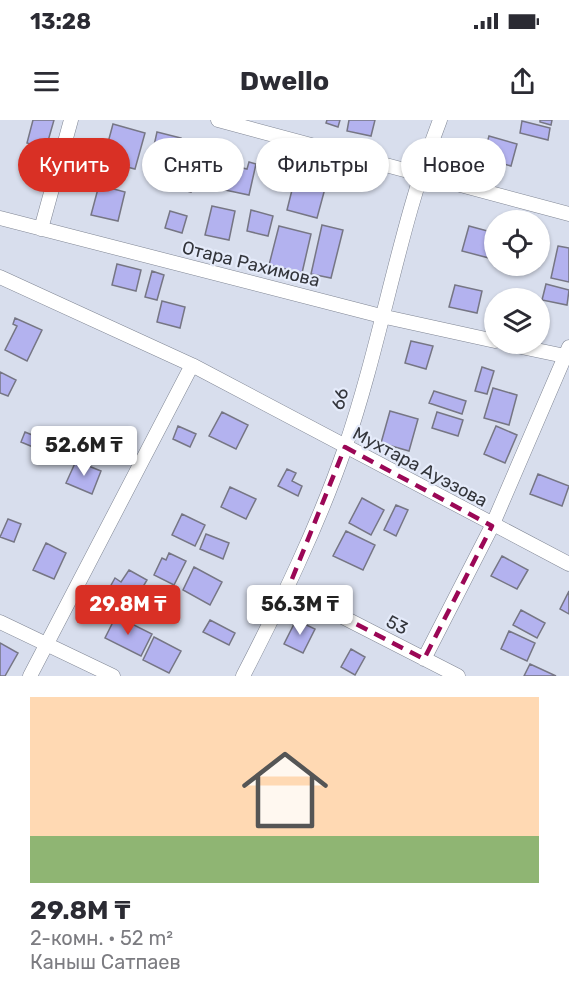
<!DOCTYPE html>
<html lang="ru">
<head>
<meta charset="utf-8">
<style>
  :root { --surface:#fff; --page:#f2f2f3; --text:#2b2b33; --muted:#7c7c81; --line:#e1e1e2; --accent:#d93025 }
  body { margin:0; font-family:Rubik,sans-serif; background:var(--page); color:var(--text); height:100vh; display:flex; flex-direction:column; font-size:22px; white-space:nowrap }
  * { box-sizing:border-box; margin:0 }
  p { font-size:20px; color:var(--muted) }
  .icon { flex:none; width:33px; height:33px; fill:none; stroke:currentColor; stroke-width:2; stroke-linecap:round; stroke-linejoin:round }
  .map { position:relative; height:556px; overflow:hidden }
  .panel { display:flex; flex-direction:column; background:var(--surface); flex:1 }
  .panel>* { flex:none }
  .guide { position:absolute; left:18px; top:18px; width:534px; height:54px; display:flex; gap:12px }
  .fabs { position:absolute; left:484px; top:90px; display:grid; gap:12px }
  .fabs a { display:grid; place-items:center; width:66px; height:66px; border-radius:50%; background:var(--surface); box-shadow:0 2px 4px #0004; font-size:30px }
  .price { position:absolute; translate:-50% -51px; padding:0 14px; border-radius:6px; background:#fff; color:#222; font-size:20px; line-height:39px; filter:drop-shadow(0 2px 3px #0008) }
  .price::after { content:''; position:absolute; left:50%; top:36px; width:18px; height:14px; margin-left:-9px; background:inherit; clip-path:polygon(0 0,100% 0,50% 100%) }
  .price.on { background:var(--accent); color:#fff }
  ul { padding:0; list-style:none }
  li { display:grid; align-content:center; gap:12px; height:318px; padding:0 30px }
  li+li { border-top:2px solid var(--line) }
  li span { display:grid; place-items:center; height:186px; border-radius:0px; color:#555 }
  li>.icon { margin-inline-start:auto }
  span .icon { width:108px; height:108px; fill:#fffc; stroke-width:1 }
  li b { font-size:26px }
  .pill { padding:0 21px; border-radius:27px; background:var(--surface); box-shadow:0 2px 4px #0004; font-size:21px; line-height:54px }
  .pill.on { background:var(--accent); color:#fff }
  .status { display:flex; justify-content:space-between; align-items:center; height:42px; padding:0 30px; background:var(--surface); direction:ltr }
  .status svg { height:16px; fill:currentColor }
  header { display:flex; justify-content:space-between; align-items:center; height:78px; padding:0 30px; background:var(--surface); font-size:27px; font-weight:700 }
  .map>svg:first-child { display:block }
  .building { fill:#b3b2ef; stroke:#767684; stroke-width:1.5 }
  .lines { fill:none; stroke-linecap:round; stroke-linejoin:round }
  .minor-casing { stroke:#7f8593; stroke-width:15 }
  .minor { stroke:#fff; stroke-width:14 }
  .marked { fill:none; stroke:#9b0756; stroke-width:4.5; stroke-dasharray:12 8; stroke-linejoin:round }
  .labels { text-anchor:middle; dominant-baseline:central; stroke-width:4.5; stroke-linejoin:round; paint-order:stroke }
  .street-label { font-size:18px; fill:#33353b; stroke:#e5ebfa }
</style>
</head>
<body>
<div class="status"><b>13:28</b><svg viewBox="0 0 49 12"><path d="M0 12V9h3v3zM5 12V6h3v6zM10 12V3h3v9zM15 12V0h3v12zM26 1h20v11H26zM47 4h2v5h-2z"/></svg></div>
<header><svg class="icon" aria-label="menu" viewBox="0 0 24 24"><path d="M4 6h16M4 12h16M4 18h16"/></svg>Dwello<svg class="icon" aria-label="share" viewBox="0 0 24 24"><path d="M12 15V3M7 8l5-5 5 5M5 13v7h14v-7"/></svg></header>
<div class="map">
<svg width="569" height="556" viewBox="0 0 569 556">
  <rect width="100%" height="100%" fill="#d8deed"/>
  <path class="building" d="M33,0H54L46,28L27,23Z
    M327,0H340L338,7L326,3Z
    M349,0H375L371,16L347,11Z
    M540,0H552L551,5L540,2Z
    M522,1L550,8L548,20L520,13Z
    M113,4L145,13L135,49L103,41Z
    M157,12L181,18L174,45L151,39Z
    M489,16L517,24L511,46L483,38Z
    M249,42L256,44L249,75L220,69L226,44L247,49Z
    M182,45L197,49L191,72L175,68Z
    M310,57L327,61L317,98L287,90L294,62L308,65Z
    M99,65L125,72L118,101L91,95Z
    M212,86L235,91L229,120L205,115Z
    M251,90L273,96L268,116L247,111Z
    M170,91L187,96L182,113L165,108Z
    M322,105L343,110L331,158L311,154Z
    M279,106L311,114L302,153L269,145Z
    M469,106L495,113L489,138L462,131Z
    M558,126L569,128V162L551,158Z
    M117,144L141,150L136,171L112,165Z
    M152,151L164,155L157,180L145,177Z
    M546,164L569,170L567,185L542,180Z
    M455,165L482,171L477,193L449,187Z
    M162,181L185,187L180,208L157,202Z
    M15,198L42,210L27,241L5,230L17,206L13,204Z
    M411,221L433,226L426,249L405,243Z
    M482,247L494,251L487,274L475,271Z
    M0,252L16,260L8,276L0,273Z
    M493,268L517,275L509,305L484,298Z
    M434,271L466,281L462,294L429,283Z
    M390,291L418,299L409,331L381,323Z
    M222,292L248,305L236,329L209,316Z
    M437,292L463,300L458,316L432,308Z
    M178,306L196,314L190,327L173,319Z
    M496,306L517,315L505,343L484,334Z
    M25,312L37,317L33,327L21,322Z
    M76,341L101,351L92,374L66,363Z
    M287,349L296,353L292,361L302,366L298,376L278,366Z
    M538,354L569,366L562,386L530,374Z
    M230,367L256,379L246,399L221,387Z
    M362,378L384,390L371,415L349,403Z
    M396,385L408,390L396,416L384,410Z
    M182,394L205,405L195,426L172,415Z
    M8,399L21,404L14,422L0,417Z
    M346,411L375,425L363,450L333,436Z
    M206,414L229,423L223,439L200,429Z
    M46,423L66,433L54,459L33,450Z
    M169,433L186,441L174,465L154,455L162,438L166,440Z
    M502,436L528,450L517,469L491,456Z
    M194,447L222,462L210,485L183,470Z
    M129,450L147,460L134,482L110,467L115,458L121,462Z
    M569,471V494L560,489Z
    M521,490L545,503L537,518L513,505Z
    M116,496L152,514L141,536L105,518Z
    M210,500L235,513L229,525L203,512Z
    M296,500L315,509L303,533L284,524Z
    M509,511L535,523L527,541L501,529Z
    M154,517L181,531L169,553L143,540Z
    M0,523L18,533L5,556H0Z
    M351,529L365,537L355,555L341,547Z
    M530,544L556,556H524Z"/>
  <g class="lines">
    <g class="minor-casing">
      <path id="minor" d="M218,0L569,94
        M0,98L381,196L495,221
        M41,109L71,0
        M0,157L192,245L569,444
        M508,224L569,237
        M288,469L458,556
        M0,502L113,556
        M424,539L492,406L569,227
        M30,556L192,245
        M243,556C281,482 318,406 345,328C382,220 399,106 440,0"/>
    </g>
    <use href="#minor" class="minor"/>
  </g>
  <path class="marked" d="M345,327L492,406L424,539L288,469Z"/>
  <g class="labels">
    <g class="street-label">
      <text transform="translate(251 144) rotate(14)">Отара Рахимова</text>
      <text transform="translate(340 279) rotate(-75)">66</text>
      <text transform="translate(420 347) rotate(28)">Мухтара Ауэзова</text>
      <text transform="translate(397 505) rotate(27)">53</text>
    </g>
  </g>
</svg>
<div class="fabs">
<a><svg class="icon" aria-label="locate" viewBox="0 0 24 24"><circle cx="12" cy="12" r="6"/><path d="M12 2v4M12 18v4M2 12h4M18 12h4"/></svg></a>
<a><svg class="icon" aria-label="layers" viewBox="0 0 24 24"><path d="M12 4l9 5-9 5-9-5zM3 14l9 5 9-5"/></svg></a>
</div>
<b class="price" style="left:84px;top:357px">52.6M ₸</b>
<b class="price on" style="left:128px;top:516px">29.8M ₸</b>
<b class="price" style="left:300px;top:516px">56.3M ₸</b>
<div class="guide">
<a class="pill on">Купить</a>
<a class="pill">Снять</a>
<a class="pill">Фильтры</a>
<a class="pill">Новое</a>
</div>
</div>
<section class="panel">
<ul>
<li><span style="background:linear-gradient(#ffd9b3 75%,#8fb573 0)"><svg class="icon" aria-label="home" viewBox="0 0 24 24"><path d="M3 11l9-7 9 7M6 9v11h12V9"/></svg></span><div><b>29.8M ₸</b><p>2-комн. · 52 m²</p><p>Каныш Сатпаев</p></div></li>
</ul>
</section>
</body>
</html>
